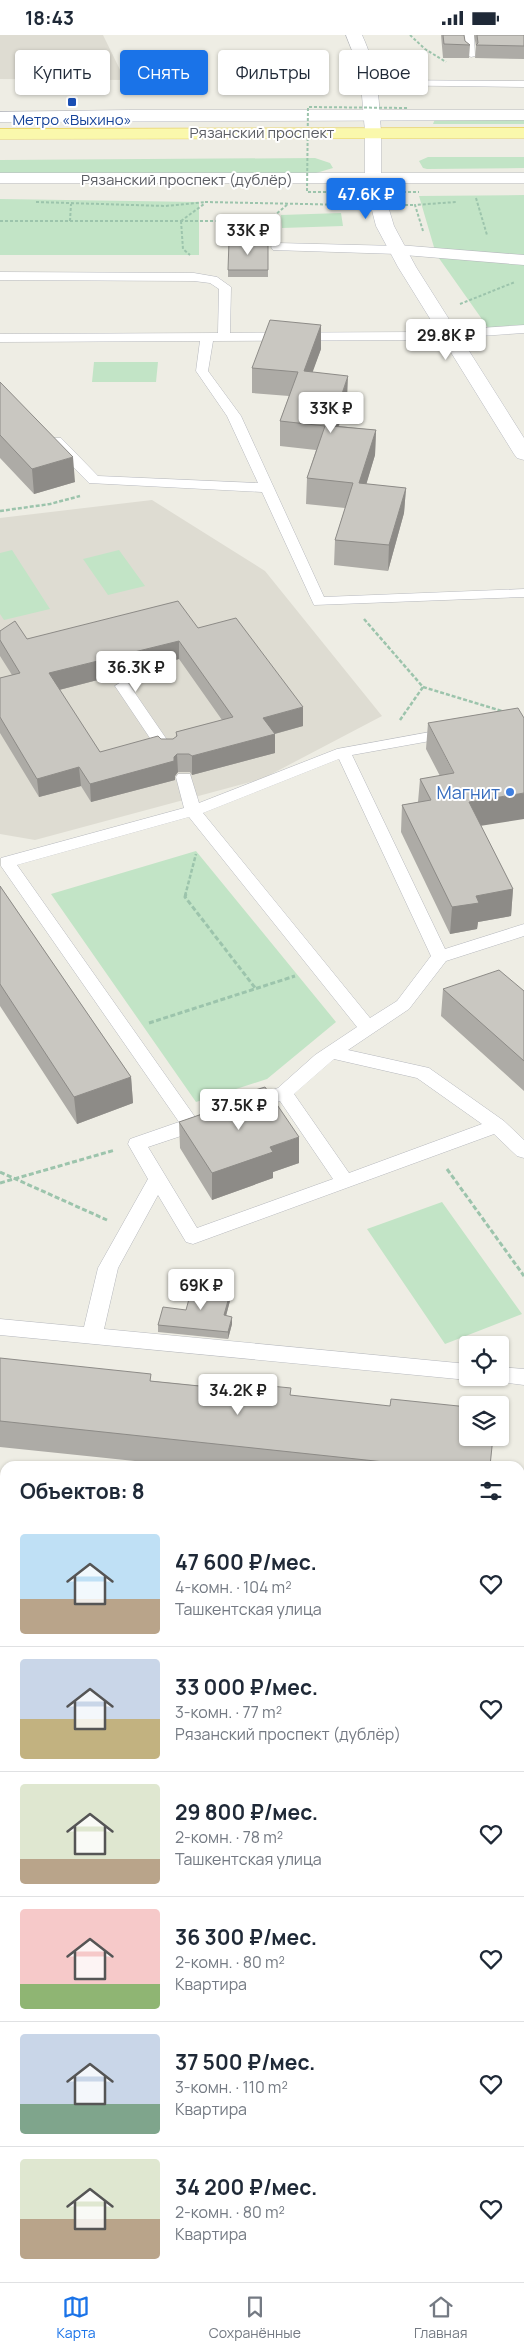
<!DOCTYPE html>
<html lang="ru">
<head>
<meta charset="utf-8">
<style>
  :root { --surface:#fff; --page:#f2f2f3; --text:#1f2937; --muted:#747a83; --line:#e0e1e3; --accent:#1a73e8 }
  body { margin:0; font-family:Manrope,sans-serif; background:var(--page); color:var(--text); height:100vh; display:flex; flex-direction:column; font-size:19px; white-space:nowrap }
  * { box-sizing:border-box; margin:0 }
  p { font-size:16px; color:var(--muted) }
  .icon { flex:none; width:28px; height:28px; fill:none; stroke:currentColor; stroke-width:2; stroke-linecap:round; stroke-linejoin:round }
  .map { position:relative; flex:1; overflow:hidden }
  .panel { position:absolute; left:0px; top:1426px; width:525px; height:821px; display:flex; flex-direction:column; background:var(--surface); border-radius:15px 15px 0 0; box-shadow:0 1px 4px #0004 }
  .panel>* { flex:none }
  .banner { position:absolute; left:15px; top:15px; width:495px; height:45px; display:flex; gap:10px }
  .tools { position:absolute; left:459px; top:1301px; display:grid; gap:10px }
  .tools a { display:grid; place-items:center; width:50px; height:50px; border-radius:5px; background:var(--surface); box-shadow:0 1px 4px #0004; font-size:25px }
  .price { position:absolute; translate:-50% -42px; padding:0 11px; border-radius:5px; background:#fff; color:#222; font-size:16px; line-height:32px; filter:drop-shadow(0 1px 2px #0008) }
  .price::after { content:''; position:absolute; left:50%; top:30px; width:15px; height:11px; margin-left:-8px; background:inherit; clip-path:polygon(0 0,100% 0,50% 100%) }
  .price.selected { background:var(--accent); color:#fff }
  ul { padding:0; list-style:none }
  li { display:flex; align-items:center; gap:15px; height:125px; padding:0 20px }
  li+li { border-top:1px solid var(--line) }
  li span { display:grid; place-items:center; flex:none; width:140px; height:100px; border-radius:5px; color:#555 }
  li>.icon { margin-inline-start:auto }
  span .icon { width:60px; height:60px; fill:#fffc; stroke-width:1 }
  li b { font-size:21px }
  h2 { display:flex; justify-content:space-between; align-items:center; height:60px; padding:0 20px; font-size:21px }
  .chip { padding:0 18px; border-radius:5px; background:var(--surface); box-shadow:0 1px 4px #0004; font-size:18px; line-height:45px }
  .chip.selected { background:var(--accent); color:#fff }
  .status { display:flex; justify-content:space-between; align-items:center; height:35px; padding:0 25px; background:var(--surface); direction:ltr }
  .status svg { height:14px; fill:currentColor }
  .menu { display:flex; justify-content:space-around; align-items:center; height:70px; border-top:1px solid var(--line); background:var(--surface); font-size:14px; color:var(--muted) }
  .menu a { display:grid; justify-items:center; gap:2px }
  .menu .selected { color:var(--accent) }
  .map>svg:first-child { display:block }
  .education { fill:#dedcd2 }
  .green { fill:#c2e4c6 }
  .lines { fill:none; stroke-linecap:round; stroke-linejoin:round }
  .lane-casing { stroke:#b6b8bd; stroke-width:1 }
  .street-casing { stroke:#b6b8bd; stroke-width:1 }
  .secondary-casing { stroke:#b9bbc1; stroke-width:1 }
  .primary-casing { stroke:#ead461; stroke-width:1 }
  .path-far3 { stroke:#9cc4ac; stroke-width:2; stroke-dasharray:3 2; stroke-linecap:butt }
  .path-far2 { stroke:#9cc4ac; stroke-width:2.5; stroke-dasharray:4 2; stroke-linecap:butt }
  .path-far1 { stroke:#9cc4ac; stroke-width:3; stroke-dasharray:5 2.5; stroke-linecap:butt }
  .path { stroke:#9cc4ac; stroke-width:4; stroke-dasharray:6 3; stroke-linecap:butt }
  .lane { fill:#fff; fill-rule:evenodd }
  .street { fill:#fff; fill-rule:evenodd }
  .secondary { fill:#fff; fill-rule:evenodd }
  .primary { fill:#faf8ac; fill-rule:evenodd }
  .path-bridge { stroke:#9cc4ac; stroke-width:2; stroke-dasharray:3 2; stroke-linecap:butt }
  .wall { fill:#adaba6; fill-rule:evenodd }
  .shaded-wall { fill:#8d8b87 }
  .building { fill:#c9c7c1; stroke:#8d8b87; fill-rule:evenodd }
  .transit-dot { fill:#1a4fb4; stroke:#fff; stroke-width:2 }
  .shop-dot { fill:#3f7fe0; stroke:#fff; stroke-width:2 }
  .labels { text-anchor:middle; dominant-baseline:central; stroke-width:4; stroke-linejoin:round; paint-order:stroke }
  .far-transit-label { font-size:15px; fill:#164399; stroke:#fff }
  .far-street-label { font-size:15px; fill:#5c5e64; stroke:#fff }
  .shop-label { font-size:18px; fill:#366cbe; stroke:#fff; text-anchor:end }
</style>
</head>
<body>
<div class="status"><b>18:43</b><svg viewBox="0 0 49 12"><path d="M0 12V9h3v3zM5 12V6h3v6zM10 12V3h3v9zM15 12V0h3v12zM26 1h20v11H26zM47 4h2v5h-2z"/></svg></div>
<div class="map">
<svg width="524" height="2247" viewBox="0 0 524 2247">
  <rect width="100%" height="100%" fill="#eeede4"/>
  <path class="education" d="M0,0H103L125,45L0,44Z
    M152,465L265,536L382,681L262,744L35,805L0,799V483Z"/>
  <path class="green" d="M435,84H524V89H433Z
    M428,122H524V133L427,134L423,133L419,126Z
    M315,123L330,128L333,133L316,138H0V125Z
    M524,160V295L491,297L436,219L419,161Z
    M0,164L199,167V220H0Z
    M341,178L343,191L282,193L281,180Z
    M94,327H158L156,347H92Z
    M12,515L50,574L4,585L0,579V518Z
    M119,515L145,551L108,560L83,524Z
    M196,816L336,987L267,1044L196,1067L51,859Z
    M442,1167L522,1279L445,1309L367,1194Z
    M0,1547H5V1657L0,1656Z"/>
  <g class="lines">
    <g class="lane-casing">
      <path id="lane" d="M464,0H474L475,21L471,22L466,19Z
        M371,45L524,46V52L367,50V46Z
        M277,208L398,211L404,215L398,219L273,215L271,212L273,209Z
        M0,237L194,238L217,242L231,252L230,298L421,297L524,290V298L421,305L213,306L208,336L241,381L324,562L524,554V562L314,570L262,457L89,448L51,409L49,406L51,403H61L98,441L258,448L227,381L196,336L200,306L0,307V299L218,298L219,254L210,248L194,246L0,245Z
        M123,646L128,648L176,718L174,721H162L160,718L115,651Z
        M452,693L458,695L460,698L458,701L352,720L445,914L524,889V901L446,926L409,974L348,1015L429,1033L504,1086L524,1105V1123L517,1121L494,1099L193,1209L186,1207L158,1160L118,1233L104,1294L468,1329V1342L475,1343L468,1345L0,1300V1284L84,1292L98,1233L148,1144L128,1109L130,1104L179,1087L1,831V823L184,773L176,742L178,739H190L199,768L337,714ZM339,724L431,921L397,966L370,983L203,778ZM189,782L357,992L315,1020L278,1053L242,1066L239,1071L242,1076L248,1078L280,1066L333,1144L197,1193L148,1112L208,1092L210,1087L208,1082L201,1080L195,1082L17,830ZM334,1024L417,1043L482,1089L349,1138L294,1059Z
        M500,1332L524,1334V1350L493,1346L491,1342H500Z
        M0,1456H5V1474H0Z
        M520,1511H524V1529H520Z
        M0,1907L5,1908V1932L0,1931Z
        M520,1975H524V1999H520Z"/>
    </g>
    <g class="street-casing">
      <path id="street" d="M346,0H362C377,32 379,62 381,97L379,100H367L365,97L360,36Z
        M398,210L524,220V230L392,219L389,215L392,211Z"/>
    </g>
    <g class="secondary-casing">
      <path id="secondary" d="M129,75H524V85L0,87V77Z
        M373,92L379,94L381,97V138H524V148H381L394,191L416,232L524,403V425L517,423L514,419L398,232L376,191L365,148H0V138H365V97L367,94Z
        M0,1712L5,1713V1743L0,1742Z
        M520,1773L524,1774V1806L520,1805Z"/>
    </g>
    <g class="primary-casing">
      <path id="primary" d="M524,93V103L0,104V94Z"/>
    </g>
    <path class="path-far3" d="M410,0L425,14L446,27
      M127,57L138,48L153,45
      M476,163L487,200
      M36,167L165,171L206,167
      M205,167L354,170
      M405,170H415
      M0,186H268L288,169
      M70,186L71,169
      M181,186L204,169
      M181,186L183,214L190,220
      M423,196L415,170L456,167
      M460,269L515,247"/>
    <path class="path-far2" d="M0,476L50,469L80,461
      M364,584L423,652L505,677
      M400,685L423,652
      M185,861L196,819"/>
    <path class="path-far1" d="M186,859L185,862L256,954
      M149,988L295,941
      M447,1134L524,1241
      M0,1137L107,1185
      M0,1148L115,1115"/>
    <path class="path" d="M0,2114H5
      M520,2185H524"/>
    <use href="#lane" class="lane"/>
    <use href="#street" class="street"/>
    <use href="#secondary" class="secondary"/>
    <use href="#primary" class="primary"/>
    <path class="path-bridge" d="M407,73L308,72L307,157H419"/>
  </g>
  <path class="wall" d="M441,0H464L465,6L470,10L469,23H443Z
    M474,0H524V24L475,23L476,11Z
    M268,206V242H228V235Z
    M321,290V314L312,337L347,366L339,391L376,395L375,420L366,449L406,453L404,478L388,536L334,530L335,505L345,473L306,469L307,443L316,415L280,411V386L289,361L252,358V333Z
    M0,347L75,447L34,459L0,423Z
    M198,593L303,691L275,699V718L192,740L190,737H178L175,741V745L91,767L81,751L39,762L0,698V643L12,640L0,621V596L27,604ZM179,624L222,685L176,697V702L173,704H161L100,717L59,655Z
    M428,688L513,854L511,881L478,887L477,894L450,899L401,797L402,770L418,767L420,744L440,741L426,714Z
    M0,851L131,1042L133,1068L77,1089L0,971Z
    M443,954L524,956V1056L441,981Z
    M236,1061L299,1128L273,1137V1143L212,1165L180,1113L179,1087L236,1067Z
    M231,1262L226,1281L232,1289L228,1304L158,1297V1290L186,1275Z
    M0,1323L152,1346L291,1360L490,1431H183L0,1412Z
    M520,1533H524V1716L520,1715Z
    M0,1947L5,1948V2062L0,2061Z
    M520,2015H524V2132L520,2131Z"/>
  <path class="shaded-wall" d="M321,290V314L304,361V336Z
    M348,341L347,366L330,416L331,391Z
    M376,395L375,420L359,474V448Z
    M73,422L75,447L34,459L32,434Z
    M406,453L404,478L388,536L389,510Z
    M179,606V624L51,657L49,638Z
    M303,672V691L263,702V683Z
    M275,699V718L192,740V721Z
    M177,719L178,737L175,741V745L91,767L90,749Z
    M79,732L81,751L39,762L37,744Z
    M524,758V784L467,793L469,767Z
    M513,854L511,881L478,887L477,894L450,899L452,872L476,861Z
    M131,1042L133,1068L77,1089L74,1062Z
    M299,1102V1128L273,1137V1143L212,1165V1138L270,1112Z
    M231,1255V1262L224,1288V1280Z
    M232,1282V1289L228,1304V1297Z"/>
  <path class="building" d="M443,0H464L465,6L470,10L444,9Z
    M477,0H524V11L476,10L478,8Z
    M229,206H268V235H228Z
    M270,285L321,290L304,336L348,341L331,391L376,395L359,448L406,453L389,510L335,505L353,448L307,443L325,391L280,386L298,337L252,333Z
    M0,347L73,422L32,434L0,400Z
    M178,566L198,593L236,583L303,672L263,683L275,699L192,721L189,719H177L174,722V726L90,749L79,732L37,744L0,682V643L20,638L0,605V596L15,586L27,604ZM179,606L233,682L176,697L177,701L173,704H161L158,701L100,717L49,638Z
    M518,673L524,683V758L469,767L513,854L476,861L479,868L452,872L402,770L431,765L420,744L454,738L428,688Z
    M0,851L131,1042L74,1062L0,949Z
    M499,935L524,956V1026L443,954Z
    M265,1052L299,1102L270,1112L273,1117L212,1138L179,1087L240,1066L236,1061Z
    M193,1249L231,1255L224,1280L232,1282L228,1297L158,1290L163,1272L186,1275Z
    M0,1323L151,1339L150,1346L249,1356L250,1349L291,1353L290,1360L390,1371L391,1364L468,1372V1402H493L490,1431H422L0,1386Z
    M520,1533H524V1691H520Z
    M0,1947L5,1948V2042L0,2041Z
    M520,2015H524V2111H520Z"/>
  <rect class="transit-dot" x="67" y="62" width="10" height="10" rx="2.5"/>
  <circle class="shop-dot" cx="510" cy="757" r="5"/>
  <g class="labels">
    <g class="far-transit-label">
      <text x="72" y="84">Метро «Выхино»</text>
    </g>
    <g class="far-street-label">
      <text x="262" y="97">Рязанский проспект</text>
      <text x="187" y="144">Рязанский проспект (дублёр)</text>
    </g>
    <g class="shop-label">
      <text x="500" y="757">Магнит</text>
    </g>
  </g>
</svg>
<div class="tools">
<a><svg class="icon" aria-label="locate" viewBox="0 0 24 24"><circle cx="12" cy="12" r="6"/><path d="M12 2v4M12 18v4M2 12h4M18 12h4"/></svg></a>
<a><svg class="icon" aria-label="layers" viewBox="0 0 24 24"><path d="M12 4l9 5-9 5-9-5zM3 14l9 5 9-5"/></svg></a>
</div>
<b class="price selected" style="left:366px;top:185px">47.6K ₽</b>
<b class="price" style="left:248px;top:221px">33K ₽</b>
<b class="price" style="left:446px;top:326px">29.8K ₽</b>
<b class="price" style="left:331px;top:399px">33K ₽</b>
<b class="price" style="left:136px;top:658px">36.3K ₽</b>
<b class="price" style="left:239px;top:1096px">37.5K ₽</b>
<b class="price" style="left:201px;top:1276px">69K ₽</b>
<b class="price" style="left:238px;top:1381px">34.2K ₽</b>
<div class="banner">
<a class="chip">Купить</a>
<a class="chip selected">Снять</a>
<a class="chip">Фильтры</a>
<a class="chip">Новое</a>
</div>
<section class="panel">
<h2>Объектов: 8<svg class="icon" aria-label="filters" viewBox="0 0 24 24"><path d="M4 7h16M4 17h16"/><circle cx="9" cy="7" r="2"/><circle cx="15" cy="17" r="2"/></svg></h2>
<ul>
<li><span style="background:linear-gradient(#bfe0f5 65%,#b9a48a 0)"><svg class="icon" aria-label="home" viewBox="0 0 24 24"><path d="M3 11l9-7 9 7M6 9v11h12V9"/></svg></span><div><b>47 600 ₽/мес.</b><p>4-комн. · 104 m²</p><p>Ташкентская улица</p></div><svg class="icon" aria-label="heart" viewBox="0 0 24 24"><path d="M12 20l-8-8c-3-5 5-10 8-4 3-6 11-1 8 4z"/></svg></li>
<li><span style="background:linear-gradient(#c9d6e8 60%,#c2b280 0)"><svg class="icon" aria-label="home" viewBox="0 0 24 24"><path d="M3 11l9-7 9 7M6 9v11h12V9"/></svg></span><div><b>33 000 ₽/мес.</b><p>3-комн. · 77 m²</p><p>Рязанский проспект (дублёр)</p></div><svg class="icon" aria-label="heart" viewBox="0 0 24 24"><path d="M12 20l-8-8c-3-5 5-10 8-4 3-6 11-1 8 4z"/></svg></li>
<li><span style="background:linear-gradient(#dfe7d0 75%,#b9a48a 0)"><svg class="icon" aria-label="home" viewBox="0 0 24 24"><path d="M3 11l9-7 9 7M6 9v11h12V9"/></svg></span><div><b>29 800 ₽/мес.</b><p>2-комн. · 78 m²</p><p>Ташкентская улица</p></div><svg class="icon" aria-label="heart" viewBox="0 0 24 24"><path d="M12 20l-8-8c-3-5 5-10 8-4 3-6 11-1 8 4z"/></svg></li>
<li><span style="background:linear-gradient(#f6c9c9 75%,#8fb573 0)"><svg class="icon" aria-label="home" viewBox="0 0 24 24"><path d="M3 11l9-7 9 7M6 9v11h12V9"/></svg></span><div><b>36 300 ₽/мес.</b><p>2-комн. · 80 m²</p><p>Квартира</p></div><svg class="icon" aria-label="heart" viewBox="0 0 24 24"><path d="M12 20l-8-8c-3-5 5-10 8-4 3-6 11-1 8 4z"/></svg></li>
<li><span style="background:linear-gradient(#c9d6e8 70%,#7fa58c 0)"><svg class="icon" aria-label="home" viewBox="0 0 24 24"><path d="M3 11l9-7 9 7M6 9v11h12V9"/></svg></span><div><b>37 500 ₽/мес.</b><p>3-комн. · 110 m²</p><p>Квартира</p></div><svg class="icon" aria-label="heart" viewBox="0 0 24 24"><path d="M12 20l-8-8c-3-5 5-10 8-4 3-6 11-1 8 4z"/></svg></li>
<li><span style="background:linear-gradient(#dfe7d0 60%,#b9a48a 0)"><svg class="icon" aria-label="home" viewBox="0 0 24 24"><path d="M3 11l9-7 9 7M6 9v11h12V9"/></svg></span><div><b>34 200 ₽/мес.</b><p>2-комн. · 80 m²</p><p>Квартира</p></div><svg class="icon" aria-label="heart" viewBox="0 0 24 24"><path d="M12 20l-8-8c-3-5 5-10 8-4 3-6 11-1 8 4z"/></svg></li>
</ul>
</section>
</div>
<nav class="menu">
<a class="selected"><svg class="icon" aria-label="map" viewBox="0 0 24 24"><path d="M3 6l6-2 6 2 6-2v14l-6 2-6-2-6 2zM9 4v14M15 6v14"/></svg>Карта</a>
<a><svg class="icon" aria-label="saved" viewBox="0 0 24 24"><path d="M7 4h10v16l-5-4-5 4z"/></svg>Сохранённые</a>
<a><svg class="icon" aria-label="home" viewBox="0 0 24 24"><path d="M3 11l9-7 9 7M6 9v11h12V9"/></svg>Главная</a>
</nav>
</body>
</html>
